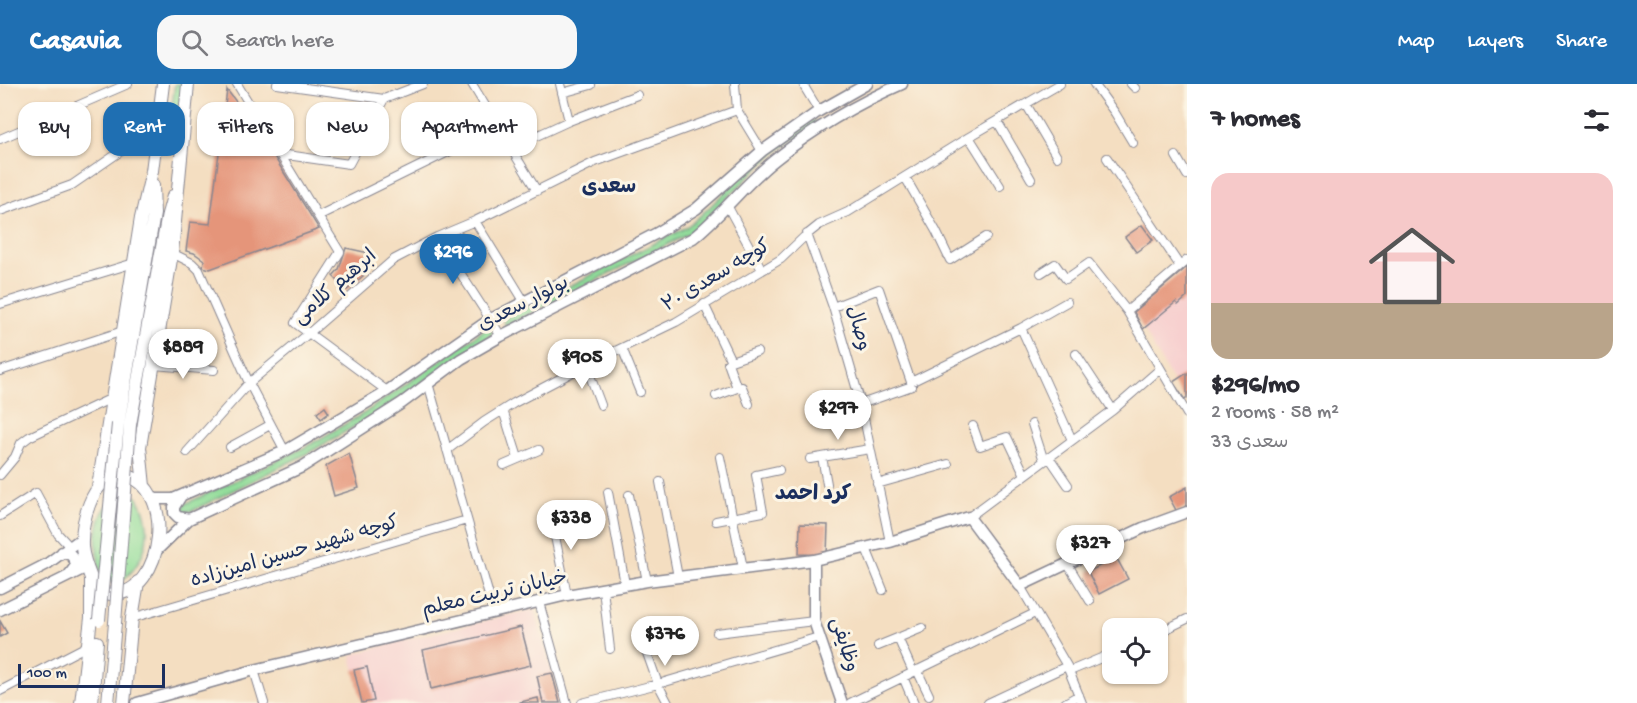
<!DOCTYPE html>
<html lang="en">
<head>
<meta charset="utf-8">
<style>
  :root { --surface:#fff; --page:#f7f7f7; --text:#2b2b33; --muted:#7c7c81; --accent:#1f6fb2 }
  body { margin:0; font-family:"Gochi Hand","Playpen Sans Arabic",sans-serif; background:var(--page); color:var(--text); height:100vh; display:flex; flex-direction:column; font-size:22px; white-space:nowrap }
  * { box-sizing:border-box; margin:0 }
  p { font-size:20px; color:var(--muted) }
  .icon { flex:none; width:33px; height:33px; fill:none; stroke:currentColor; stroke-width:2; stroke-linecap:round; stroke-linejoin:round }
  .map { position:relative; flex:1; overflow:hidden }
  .drawer { display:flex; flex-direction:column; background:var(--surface); width:450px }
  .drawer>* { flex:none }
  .hud { position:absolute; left:18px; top:18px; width:570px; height:54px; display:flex; gap:12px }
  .controls { position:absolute; left:1102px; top:534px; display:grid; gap:12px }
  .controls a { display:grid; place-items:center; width:66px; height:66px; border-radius:12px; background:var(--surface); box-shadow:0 2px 4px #0004; font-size:30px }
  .scale { position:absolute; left:18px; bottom:15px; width:147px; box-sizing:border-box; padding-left:6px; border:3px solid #1b2f5e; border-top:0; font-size:16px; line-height:21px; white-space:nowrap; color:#1b2f5e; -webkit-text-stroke:4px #fcf5e5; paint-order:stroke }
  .price { position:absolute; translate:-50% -51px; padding:0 14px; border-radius:21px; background:#fff; color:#222; font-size:20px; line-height:39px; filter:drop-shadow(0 2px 3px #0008) }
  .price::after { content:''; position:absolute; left:50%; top:36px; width:18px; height:14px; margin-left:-9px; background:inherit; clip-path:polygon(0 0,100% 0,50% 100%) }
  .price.current { background:var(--accent); color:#fff }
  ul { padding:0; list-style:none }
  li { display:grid; align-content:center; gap:12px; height:318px; padding:0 24px }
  li span { display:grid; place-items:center; height:186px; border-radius:18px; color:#555 }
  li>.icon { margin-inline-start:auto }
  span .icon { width:108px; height:108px; fill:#fffc; stroke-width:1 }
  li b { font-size:26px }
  h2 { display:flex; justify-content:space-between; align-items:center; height:72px; padding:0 24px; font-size:26px }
  .chip { padding:0 21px; border-radius:18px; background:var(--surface); box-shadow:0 2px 4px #0004; font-size:21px; line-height:54px }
  .chip.current { background:var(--accent); color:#fff }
  header { display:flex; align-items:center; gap:36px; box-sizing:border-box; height:84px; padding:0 30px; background:var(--accent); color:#fff }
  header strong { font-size:28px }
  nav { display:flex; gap:33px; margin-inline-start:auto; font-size:21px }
  .search { width:420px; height:54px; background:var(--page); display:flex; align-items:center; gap:15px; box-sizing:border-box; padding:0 21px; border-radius:18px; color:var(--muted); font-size:22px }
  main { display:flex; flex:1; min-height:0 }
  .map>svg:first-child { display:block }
  .built { fill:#f7d0cf }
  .green { fill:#91dd99; stroke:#56867c; stroke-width:1.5 }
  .building { fill:#e5957a }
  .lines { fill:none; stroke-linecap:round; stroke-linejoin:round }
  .minor-casing { stroke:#888690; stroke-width:10 }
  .tertiary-casing { stroke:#888690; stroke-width:13 }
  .secondary-casing { stroke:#888690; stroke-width:13 }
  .primary-casing { stroke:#888690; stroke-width:14 }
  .minor { stroke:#fff; stroke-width:8 }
  .tertiary { stroke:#fff; stroke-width:10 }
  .secondary { stroke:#fff; stroke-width:10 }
  .primary { stroke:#fff; stroke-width:12 }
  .primary-bridge-casing { stroke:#888690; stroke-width:14; stroke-linecap:butt }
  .primary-bridge { stroke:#fff; stroke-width:12 }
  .labels { text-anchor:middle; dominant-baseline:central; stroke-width:6; stroke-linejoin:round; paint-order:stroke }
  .street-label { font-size:20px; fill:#1b2f5e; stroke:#fcf5e5 }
  .neighbourhood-label { font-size:21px; font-weight:bold; fill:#1b2f5e; stroke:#fcf5e5 }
</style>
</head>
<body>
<header>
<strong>Casavia</strong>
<div class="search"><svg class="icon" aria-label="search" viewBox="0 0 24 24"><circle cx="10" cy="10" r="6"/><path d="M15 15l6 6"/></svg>Search here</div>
<nav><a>Map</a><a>Layers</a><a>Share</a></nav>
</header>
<main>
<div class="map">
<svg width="1187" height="619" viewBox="0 0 1187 619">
  <rect width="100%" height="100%" fill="#fcf5e5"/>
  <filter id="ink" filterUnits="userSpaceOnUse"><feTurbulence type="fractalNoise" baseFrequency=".0167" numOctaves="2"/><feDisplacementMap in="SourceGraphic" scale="12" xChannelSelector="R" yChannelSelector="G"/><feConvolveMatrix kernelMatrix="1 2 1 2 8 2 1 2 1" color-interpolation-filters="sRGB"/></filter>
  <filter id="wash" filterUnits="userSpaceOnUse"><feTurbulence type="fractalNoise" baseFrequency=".008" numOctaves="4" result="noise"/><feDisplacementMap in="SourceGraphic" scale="24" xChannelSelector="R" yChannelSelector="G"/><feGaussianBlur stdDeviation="1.35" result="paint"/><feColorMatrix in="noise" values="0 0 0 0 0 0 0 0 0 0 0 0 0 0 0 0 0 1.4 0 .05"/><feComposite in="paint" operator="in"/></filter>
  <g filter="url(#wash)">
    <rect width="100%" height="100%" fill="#f4dec1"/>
    <path class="built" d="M202,24L224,27L220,57L198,53Z
      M1187,183V289L1173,298L1134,228Z
      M535,525L560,619H362L351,571L401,557Z"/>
    <path class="green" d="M175,0H184L174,55L172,21Z
      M814,36L816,38L815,42L781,64L761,81L698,142L688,150L509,240L506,241L504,239L505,235L510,232L685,144C705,130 722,110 740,93C763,71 788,53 814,36Z
      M487,244L493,248L488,254L369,334L310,368L192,427L184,428L183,424L185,420L306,363L363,330Z
      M131,410L137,413C147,428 150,448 144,466C139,480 119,512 103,492C99,488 98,480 98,474C93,449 99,412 131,410Z"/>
    <g id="blocks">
      <path class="building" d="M227,6L257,45L319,145L210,185L203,183L204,176L194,169L186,167L190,138L210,140Z
        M1142,141L1153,156L1136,168L1125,153Z
        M346,164L369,169L365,190L347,206L333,192L339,185Z
        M1187,183V213L1178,221L1176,218L1143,245L1134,228Z
        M1187,289V314L1185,316L1173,298Z
        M325,323L329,329L321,335L317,329Z
        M349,369L359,404L334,412L326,382Z
        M1187,403V422L1177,428L1169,413Z
        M800,440L828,441L827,471L799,470Z
        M1116,473L1128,495L1099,510L1088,488Z
        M0,537L7,549L0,553Z
        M521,543L531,581L431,605L423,566Z
        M367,583L374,617L362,619L354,586Z
        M552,589L560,619H543L537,592Z
        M538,614L539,619H520V618Z"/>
    </g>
  </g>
  <g filter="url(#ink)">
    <use href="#blocks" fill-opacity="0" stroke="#888690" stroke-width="1.5"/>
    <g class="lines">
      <g class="minor-casing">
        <path id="minor" d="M237,0L340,168L295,239L387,307
          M277,0L384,15L423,0
          M472,0L537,107
          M560,0L569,37
          M735,0L737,26L762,67
          M804,0L805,4L819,27
          M1094,0L1115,29L1133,59
          M1131,0L1135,4
          M562,9L591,1
          M1026,20L1057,73
          M997,37L1031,95
          M969,53L1000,102
          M0,55L128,0
          M510,64L569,37L637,11
          M280,70L349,80L384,15
          M1176,72L1187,91
          M1107,74L1180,182
          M905,93L936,147L950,176L986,153
          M728,123L762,186
          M0,127L72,101L156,43
          M318,132L497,44
          M475,137L524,217
          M807,150L833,223L861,320L890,458
          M437,153L501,252
          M172,169L192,179L199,186L249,299L285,367
          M1041,189L1055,180L1066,195L1089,179L1127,227L1187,330
          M0,220L134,179
          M704,220L731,277L728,279L737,304L742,303L749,320
          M833,223L879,205L911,298L912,302L861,320
          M1127,227L1187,176
          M1021,244L1067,218
          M622,264L640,308
          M1076,270L1113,326
          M731,277L757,268
          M154,281L214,286
          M586,281L601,321
          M0,287L123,247
          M911,298L1021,244L1072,356
          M428,299L494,529
          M716,312L737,304
          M503,326L518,374
          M1032,340L1044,377
          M973,342L980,362L1007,353L1025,391
          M230,363L270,341
          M447,366L484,338L514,319L586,281L676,238L781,175L804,153L819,141L848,128L969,53L1060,0
          M187,368L249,299L308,250L393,176L437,153L475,137L595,78L737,26
          M720,373L743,484
          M822,373L827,400
          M1049,373L1068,401
          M810,375L870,365
          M504,381L539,366
          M0,391L15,373L21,359L29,353L112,314
          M660,398L678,493
          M877,400L948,380
          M608,408L625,500
          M629,411L647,497
          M550,428L567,511
          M0,432L36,409L58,450L70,463
          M969,433L1113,326L1160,285
          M716,437L763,428L756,391L779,386
          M866,464L883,506
          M1067,479L1090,517
          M1020,502L1067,582L1082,619
          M603,505L610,565
          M539,518L567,619
          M132,534L467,436
          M717,549L814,537
          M1158,549L1187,535
          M898,554L913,588
          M642,555L658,600L668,619
          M878,562L922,544
          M254,586L264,619
          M917,586L929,611
          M1070,587L1113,569
          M903,593L914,619
          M0,607L89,561
          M582,619L658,600L819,553
          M850,619L1035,529
          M988,619L1067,582
          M1065,619L1079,611"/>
      </g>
      <g class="tertiary-casing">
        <path id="tertiary" d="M814,476V537L842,619
          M137,619L254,586L567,511L647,497L814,476L890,458L969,433L1020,502L1143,444L1187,428"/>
      </g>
      <g class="secondary-casing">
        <path id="secondary" d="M181,412L174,423V429L178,433L189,435
          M152,415H173L285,367L387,307L489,236L657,149L696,125L762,67L819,27L867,0
          M157,466L189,435L302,383L402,319L461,275L501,252L693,154C723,130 746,98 776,75C816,43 856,20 902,0
          M62,468L71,471L76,478L75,483L69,491
          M0,504L47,480L82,454
          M0,526L87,483"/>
      </g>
      <g class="primary-casing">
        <path id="primary" d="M118,340L154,130L153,101
          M130,341L168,130L173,112
          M118,390C180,395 165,513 111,510C100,509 95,503 91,494C87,484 83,474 82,463C81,438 91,397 118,390Z
          M144,402L140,363L172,169L188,0
          M98,403L141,134L152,87L163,0
          M81,619L91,534V495
          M92,619L97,558
          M108,619L115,539
          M124,619L132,534L138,498"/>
      </g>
      <use href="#minor" class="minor"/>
      <use href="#tertiary" class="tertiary"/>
      <use href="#secondary" class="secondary"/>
      <use href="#primary" class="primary"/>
      <g class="primary-bridge-casing">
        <path id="primary-bridge" d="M99,536L118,340
          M115,539L130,341"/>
      </g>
      <use href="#primary-bridge" class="primary-bridge"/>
    </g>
  </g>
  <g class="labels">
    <g class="street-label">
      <text transform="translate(717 193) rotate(-31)">کوچه سعدی ۲۰</text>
      <text transform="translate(336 204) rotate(-41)">ابرهیم کلامی</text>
      <text transform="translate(524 221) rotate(-27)">بولوار سعدی</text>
      <text transform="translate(857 245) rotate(74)">وصال</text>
      <text transform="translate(295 469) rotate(-16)">کوچه شهید حسین امین‌زاده</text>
      <text transform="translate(495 511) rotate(-13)">خیابان تربیت معلم</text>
      <text transform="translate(843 561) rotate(73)">وظایفی</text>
    </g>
    <g class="neighbourhood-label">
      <text x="609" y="104">سعدی</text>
      <text x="813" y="411">کرد احمد</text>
    </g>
  </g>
</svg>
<div class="controls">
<a><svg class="icon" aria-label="locate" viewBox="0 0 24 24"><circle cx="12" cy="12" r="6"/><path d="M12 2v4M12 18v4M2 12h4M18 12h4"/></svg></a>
</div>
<div class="scale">100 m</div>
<b class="price current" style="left:453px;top:201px">$296</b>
<b class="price" style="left:183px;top:296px">$889</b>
<b class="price" style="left:582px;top:306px">$905</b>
<b class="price" style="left:838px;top:357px">$297</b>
<b class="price" style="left:571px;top:467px">$338</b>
<b class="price" style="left:1090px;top:492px">$327</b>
<b class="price" style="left:665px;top:583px">$376</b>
<div class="hud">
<a class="chip">Buy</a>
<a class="chip current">Rent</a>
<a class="chip">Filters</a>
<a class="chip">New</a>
<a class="chip">Apartment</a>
</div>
</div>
<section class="drawer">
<h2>7 homes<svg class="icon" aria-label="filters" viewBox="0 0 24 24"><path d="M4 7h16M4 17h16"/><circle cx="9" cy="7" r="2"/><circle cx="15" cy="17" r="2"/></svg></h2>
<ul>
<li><span style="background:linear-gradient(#f6c9c9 70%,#b9a48a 0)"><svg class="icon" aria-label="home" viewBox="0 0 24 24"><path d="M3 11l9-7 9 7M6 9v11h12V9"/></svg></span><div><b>$296/mo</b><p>2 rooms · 58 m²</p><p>سعدی 33</p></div></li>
</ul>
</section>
</main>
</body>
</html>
